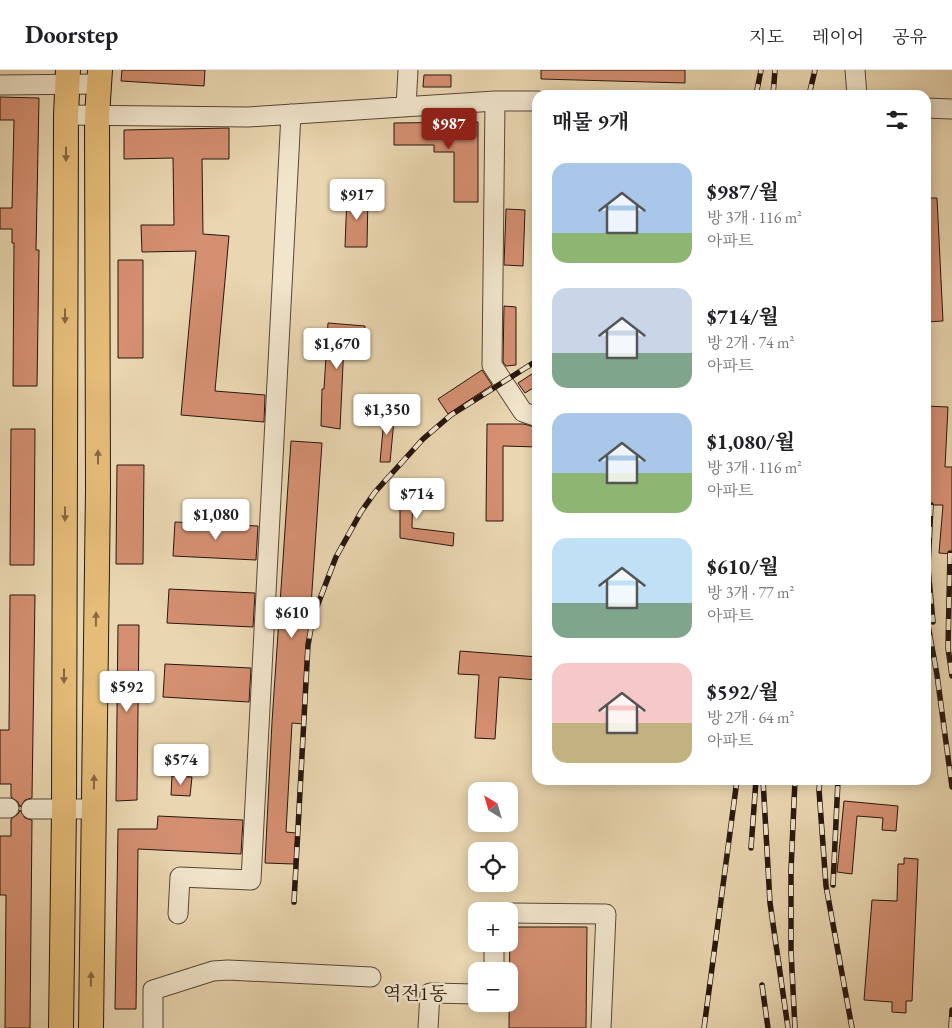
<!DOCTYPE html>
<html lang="ko">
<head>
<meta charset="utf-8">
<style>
  :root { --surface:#fff; --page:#f2f2f2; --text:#202124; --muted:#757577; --line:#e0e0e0; --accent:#8f2418 }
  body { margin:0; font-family:"EB Garamond","Noto Serif KR",serif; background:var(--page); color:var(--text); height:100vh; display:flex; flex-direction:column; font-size:19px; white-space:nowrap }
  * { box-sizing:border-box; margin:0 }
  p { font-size:16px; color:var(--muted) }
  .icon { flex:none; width:28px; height:28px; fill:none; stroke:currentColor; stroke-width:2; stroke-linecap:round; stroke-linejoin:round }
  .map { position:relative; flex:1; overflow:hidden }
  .panel { position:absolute; left:532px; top:20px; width:399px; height:695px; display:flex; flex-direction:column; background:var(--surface); border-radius:15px; box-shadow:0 2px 12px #0003 }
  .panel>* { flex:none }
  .needle { width:32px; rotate:323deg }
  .buttons { position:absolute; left:468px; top:712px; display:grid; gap:10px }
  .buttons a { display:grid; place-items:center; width:50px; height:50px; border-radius:10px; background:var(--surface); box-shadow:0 2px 12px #0003; font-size:25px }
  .price { position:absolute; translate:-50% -42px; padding:0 11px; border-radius:5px; background:#fff; color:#222; font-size:16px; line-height:32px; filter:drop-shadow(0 1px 2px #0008) }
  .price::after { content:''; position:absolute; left:50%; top:30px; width:15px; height:11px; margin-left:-8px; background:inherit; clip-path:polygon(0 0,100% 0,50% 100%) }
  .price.current { background:var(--accent); color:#fff }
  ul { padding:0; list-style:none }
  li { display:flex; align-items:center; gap:15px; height:125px; padding:0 20px }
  li span { display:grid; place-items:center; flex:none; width:140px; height:100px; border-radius:15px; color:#555 }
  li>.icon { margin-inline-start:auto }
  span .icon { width:60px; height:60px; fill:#fffc; stroke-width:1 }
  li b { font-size:21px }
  h2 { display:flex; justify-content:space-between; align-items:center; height:60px; padding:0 20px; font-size:21px }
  header { display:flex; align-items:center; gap:30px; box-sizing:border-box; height:70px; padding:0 25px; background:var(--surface); border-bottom:1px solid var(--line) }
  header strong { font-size:24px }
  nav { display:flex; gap:28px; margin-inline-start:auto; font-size:18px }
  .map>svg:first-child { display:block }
  .building { fill:#d59072; stroke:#27150f }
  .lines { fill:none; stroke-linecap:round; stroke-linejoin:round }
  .minor-casing { stroke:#584638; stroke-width:21 }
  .major-casing { stroke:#27150f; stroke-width:26 }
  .minor { stroke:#f1e5cc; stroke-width:19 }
  .major { stroke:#e5bc78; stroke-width:24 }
  .rail-casing { stroke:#27150f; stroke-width:5.5 }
  .rail { stroke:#f1e5cc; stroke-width:4; stroke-dasharray:11; stroke-linecap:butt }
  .oneway { fill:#866844 }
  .labels { text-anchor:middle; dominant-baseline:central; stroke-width:5; stroke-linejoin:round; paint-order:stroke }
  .neighbourhood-label { font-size:19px; fill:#27150f; stroke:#f1e5cc }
</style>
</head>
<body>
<header>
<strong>Doorstep</strong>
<nav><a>지도</a><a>레이어</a><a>공유</a></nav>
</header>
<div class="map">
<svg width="952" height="958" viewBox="0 0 952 958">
  <rect width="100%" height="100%" fill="#ead7b1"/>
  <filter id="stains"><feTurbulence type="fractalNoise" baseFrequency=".004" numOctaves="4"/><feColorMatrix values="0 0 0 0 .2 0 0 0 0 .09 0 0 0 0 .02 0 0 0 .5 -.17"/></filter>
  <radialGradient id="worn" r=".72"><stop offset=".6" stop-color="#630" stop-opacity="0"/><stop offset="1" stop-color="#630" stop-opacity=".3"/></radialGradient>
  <path class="building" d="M122,0H205L204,16L121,11Z
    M541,0H685V13L541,9Z
    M424,5H451V17H423Z
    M0,27L39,28L36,180H39L37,316H13L14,173H12V159H0V138H12L14,50H0Z
    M478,52V132H454V82H434V75H394V53Z
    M229,58V89H202L203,164L229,166L215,321L265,325L264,352L181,345L196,181L142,182L141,155H174L173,88L124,89V60Z
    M347,124H368L367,177H345Z
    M926,128H937L943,251L926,252Z
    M506,139L525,140L523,196L504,195Z
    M118,190H143V288H118Z
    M504,236L516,237V295L506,296L503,292Z
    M328,253L365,256L364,275L344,273L340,359L321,356L322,319H324Z
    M482,300L492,315L448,344L438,329Z
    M538,300V315L525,323L518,313Z
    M926,336L948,337L945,397H952V484L939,483L943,435H926Z
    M385,339L395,340L390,392H380Z
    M487,354H524L538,358V377L503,376V451H486Z
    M11,359H35L34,495H10Z
    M291,371L322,373L303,654L292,653L286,762L296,763L294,794L265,793L272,652Z
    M117,395H144L143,494H116Z
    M400,409L413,411L412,458L454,463L453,476L400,468Z
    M175,452L258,456L256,490L173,486Z
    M169,519L255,523L253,557L167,553Z
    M10,525H35L32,728L25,730L20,737L18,732L11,727V714H0V660H9Z
    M118,555H139L137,730L116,731Z
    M460,581L538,587V610L499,607L495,669L475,668L479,605L458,604Z
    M165,594L251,598L249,632L163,627Z
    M172,706L192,707L190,726L171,725Z
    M844,731L898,736L896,761L882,760L883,748L857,746L852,804L837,802Z
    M20,740L25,748L32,750L30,958H5L6,825H0V766H11V749L18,744Z
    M158,746L243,750L241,784L138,779L136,939H115L118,759H157Z
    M904,788L918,789L912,931H906V943L892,942V932L864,930L872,830L897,831L898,794H904Z
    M510,857H587L586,958H509Z"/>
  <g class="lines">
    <g class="minor-casing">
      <path id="minor" d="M855,0L857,25
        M0,15L99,14
        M495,31L492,295L523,342L538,347
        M406,37L408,0
        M926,38L952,39
        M66,45L248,47L495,31H538
        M0,738H9
        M31,739H93
        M509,843L606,844L601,958
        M178,844L180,807L251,810L291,44
        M494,901V874
        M153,958V920L213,901L228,900L371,907
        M428,958L430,923L476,924"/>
    </g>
    <g class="major-casing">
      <path id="major" d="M61,958L64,739L66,45L68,0
        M91,958L98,419L97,46L100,0"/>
    </g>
    <use href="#minor" class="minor"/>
    <use href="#major" class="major"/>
    <g class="rail-casing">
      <path id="rail" d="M756,25L761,0
        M773,25L775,0
        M809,25L815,0
        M931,435L928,498L933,552
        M950,483L948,578L952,606
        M926,544L937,605L952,717
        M763,710L770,833L788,958
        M820,710L819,720L826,816L852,958
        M751,778L756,710
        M833,815L838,710
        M294,832L308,575L313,547L336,487L361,442L375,422L423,369L451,345L538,290
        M762,915L768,958
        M704,958L737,710
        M795,958L791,881V800L795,710
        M951,958L952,940"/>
    </g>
    <use href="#rail" class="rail"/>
  </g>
  <defs><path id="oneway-solid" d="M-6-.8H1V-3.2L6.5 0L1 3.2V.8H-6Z" transform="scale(1.25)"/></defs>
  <g class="oneway">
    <use href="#oneway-solid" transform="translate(66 84) rotate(90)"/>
    <use href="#oneway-solid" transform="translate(65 246) rotate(90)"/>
    <use href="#oneway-solid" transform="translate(98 387) rotate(-90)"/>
    <use href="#oneway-solid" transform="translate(65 444) rotate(90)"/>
    <use href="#oneway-solid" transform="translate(96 549) rotate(-89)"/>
    <use href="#oneway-solid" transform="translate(64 606) rotate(90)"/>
    <use href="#oneway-solid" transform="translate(94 712) rotate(-89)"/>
    <use href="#oneway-solid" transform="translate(91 909) rotate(-89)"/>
  </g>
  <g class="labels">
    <g class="neighbourhood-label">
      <text x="415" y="923">역전1동</text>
    </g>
  </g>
  <rect width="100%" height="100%" filter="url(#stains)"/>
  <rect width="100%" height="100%" fill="url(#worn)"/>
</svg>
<div class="buttons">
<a><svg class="needle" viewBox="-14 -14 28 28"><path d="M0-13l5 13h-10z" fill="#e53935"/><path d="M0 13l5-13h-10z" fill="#757577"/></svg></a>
<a><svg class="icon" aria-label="locate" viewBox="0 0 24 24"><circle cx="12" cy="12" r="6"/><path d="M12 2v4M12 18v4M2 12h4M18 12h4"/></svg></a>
<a>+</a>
<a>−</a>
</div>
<b class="price current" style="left:449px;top:80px">$987</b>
<b class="price" style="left:357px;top:151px">$917</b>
<b class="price" style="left:337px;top:300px">$1,670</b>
<b class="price" style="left:387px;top:366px">$1,350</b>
<b class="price" style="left:417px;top:450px">$714</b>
<b class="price" style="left:216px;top:471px">$1,080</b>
<b class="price" style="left:292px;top:569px">$610</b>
<b class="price" style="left:127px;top:643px">$592</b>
<b class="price" style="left:181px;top:716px">$574</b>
<section class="panel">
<h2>매물 9개<svg class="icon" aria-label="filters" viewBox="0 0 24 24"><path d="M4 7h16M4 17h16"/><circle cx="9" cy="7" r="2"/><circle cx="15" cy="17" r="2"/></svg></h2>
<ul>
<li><span style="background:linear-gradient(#a9c7e8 70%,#8fb573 0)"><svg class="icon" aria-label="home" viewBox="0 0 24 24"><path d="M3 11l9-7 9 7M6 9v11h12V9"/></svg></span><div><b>$987/월</b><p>방 3개 · 116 m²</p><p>아파트</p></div></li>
<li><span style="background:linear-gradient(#c9d6e8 65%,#7fa58c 0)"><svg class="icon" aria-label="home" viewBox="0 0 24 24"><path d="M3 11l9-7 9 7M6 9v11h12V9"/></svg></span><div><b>$714/월</b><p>방 2개 · 74 m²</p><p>아파트</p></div></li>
<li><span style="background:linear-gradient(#a9c7e8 60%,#8fb573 0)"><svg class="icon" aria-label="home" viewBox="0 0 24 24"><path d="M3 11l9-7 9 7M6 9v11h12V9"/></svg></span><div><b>$1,080/월</b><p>방 3개 · 116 m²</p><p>아파트</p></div></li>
<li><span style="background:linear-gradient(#bfe0f5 65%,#7fa58c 0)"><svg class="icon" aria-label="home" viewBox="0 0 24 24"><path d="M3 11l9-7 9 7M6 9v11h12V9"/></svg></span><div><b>$610/월</b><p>방 3개 · 77 m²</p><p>아파트</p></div></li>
<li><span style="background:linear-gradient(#f6c9c9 60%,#c2b280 0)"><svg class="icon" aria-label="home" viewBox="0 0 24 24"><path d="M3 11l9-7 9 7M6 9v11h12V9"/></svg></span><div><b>$592/월</b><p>방 2개 · 64 m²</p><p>아파트</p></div></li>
</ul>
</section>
</div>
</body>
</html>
